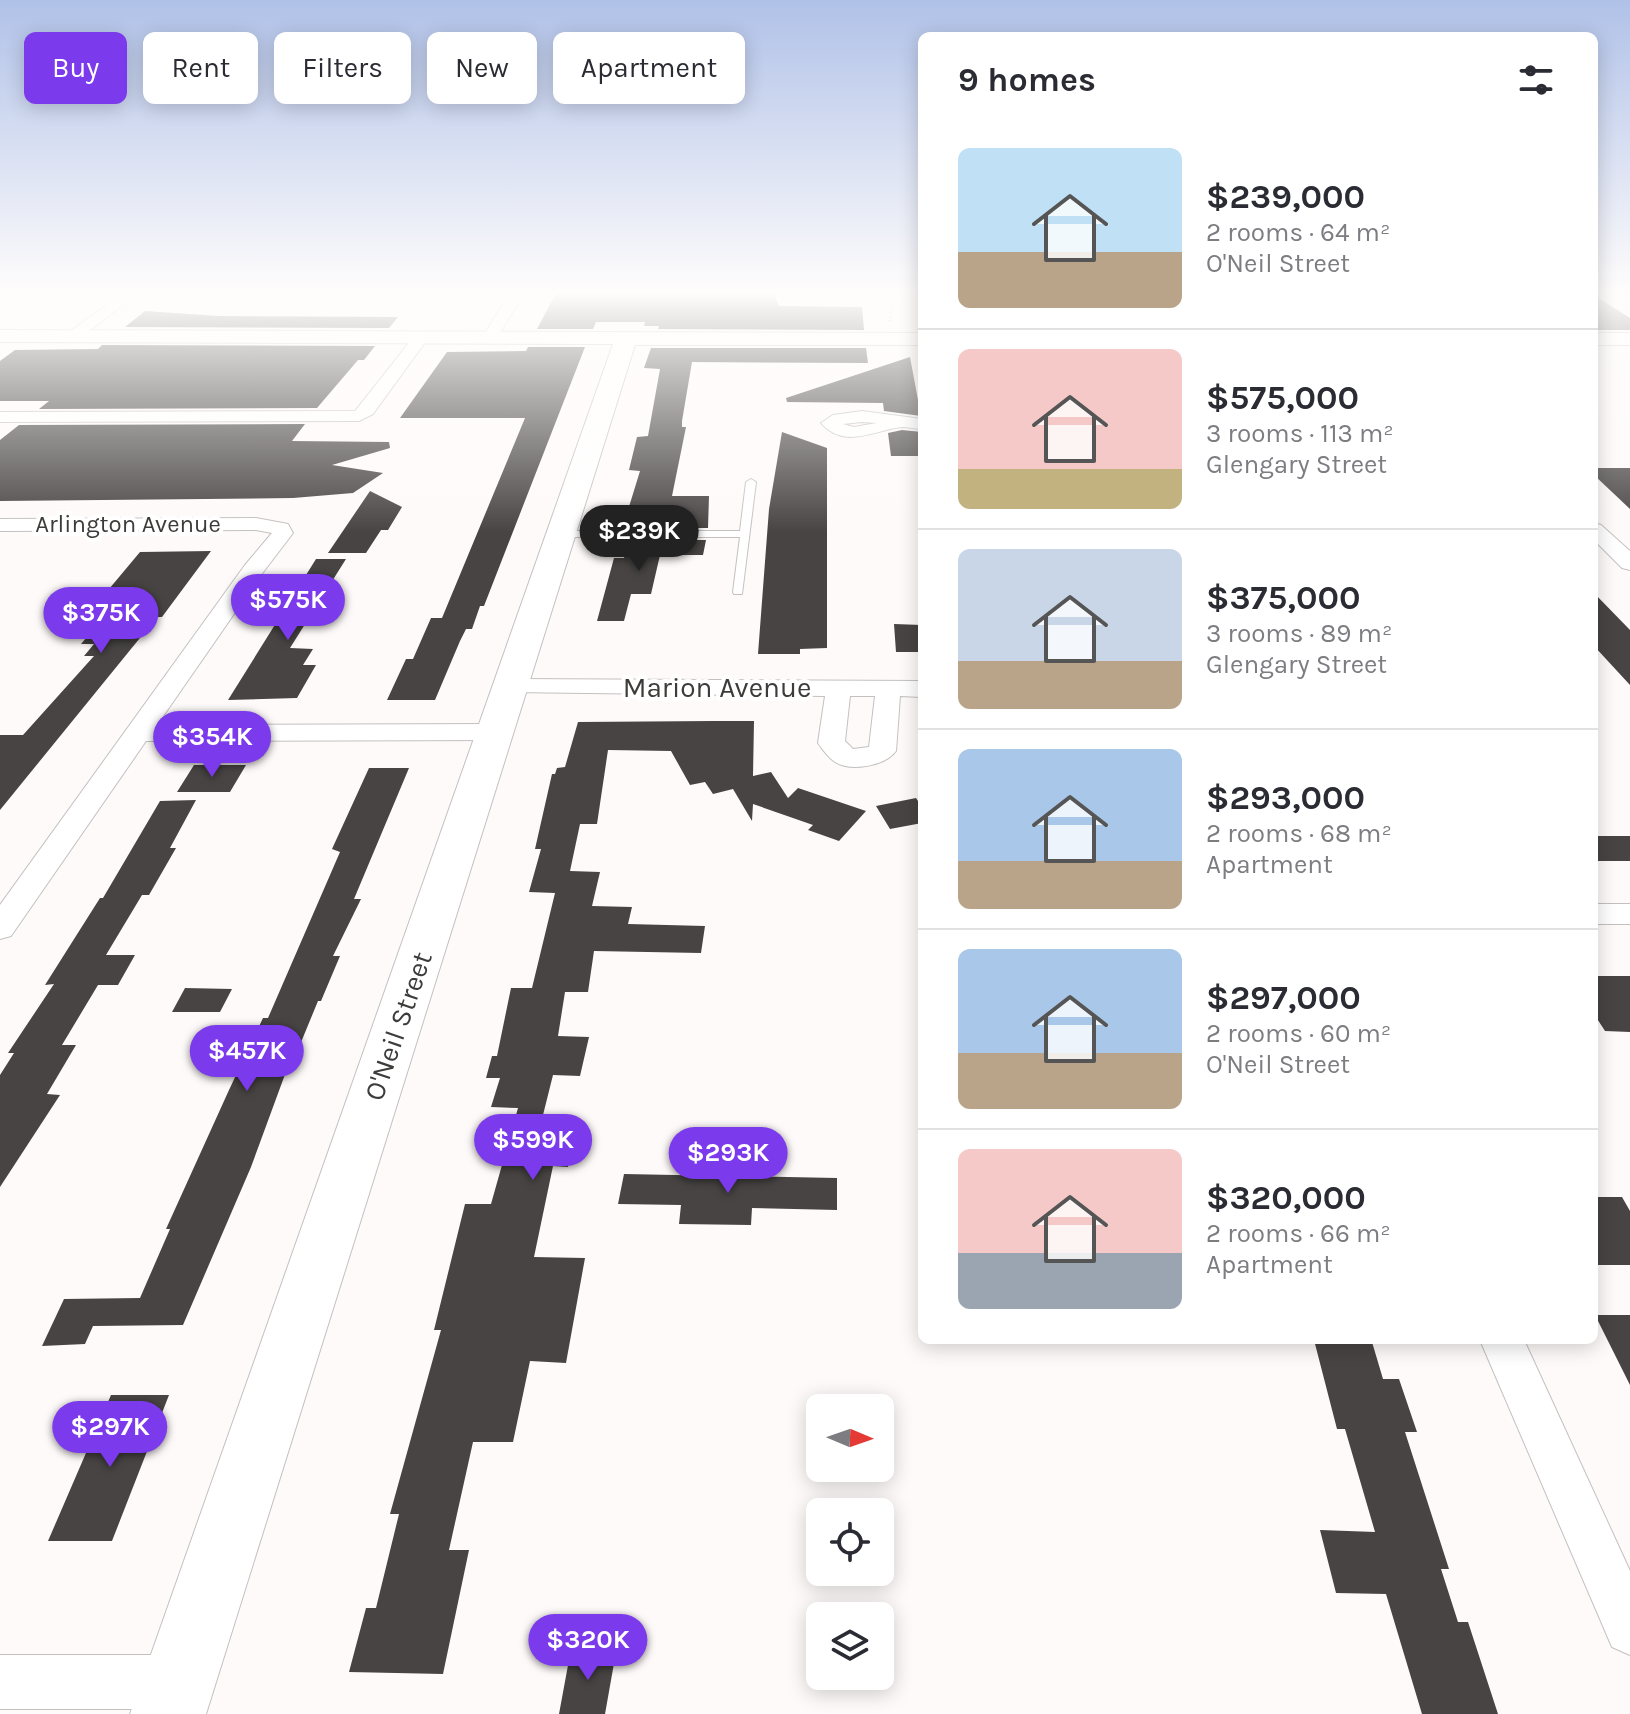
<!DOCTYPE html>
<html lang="en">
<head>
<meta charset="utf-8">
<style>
  :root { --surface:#fff; --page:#f2f2f3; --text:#2b2b33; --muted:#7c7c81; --line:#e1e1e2; --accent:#7c3aed }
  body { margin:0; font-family:Karla,sans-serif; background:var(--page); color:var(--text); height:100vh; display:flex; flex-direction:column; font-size:30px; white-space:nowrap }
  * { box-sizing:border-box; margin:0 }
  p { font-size:26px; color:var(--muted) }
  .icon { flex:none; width:44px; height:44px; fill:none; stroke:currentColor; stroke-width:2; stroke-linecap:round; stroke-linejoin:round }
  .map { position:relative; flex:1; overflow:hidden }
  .side { position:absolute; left:918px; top:32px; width:680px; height:1312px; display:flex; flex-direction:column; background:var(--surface); border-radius:12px; box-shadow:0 4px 20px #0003 }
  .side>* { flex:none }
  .banner { position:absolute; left:24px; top:32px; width:760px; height:72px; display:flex; gap:16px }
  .needle { width:52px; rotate:92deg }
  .fabs { position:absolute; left:806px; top:1394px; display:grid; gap:16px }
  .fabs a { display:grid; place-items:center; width:88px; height:88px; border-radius:12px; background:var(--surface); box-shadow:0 4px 20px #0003; font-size:40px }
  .price { position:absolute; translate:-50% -68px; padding:0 18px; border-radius:28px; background:var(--accent); color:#fff; font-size:26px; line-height:52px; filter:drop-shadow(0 2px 4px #0008) }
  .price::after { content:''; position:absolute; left:50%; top:48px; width:24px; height:18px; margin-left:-12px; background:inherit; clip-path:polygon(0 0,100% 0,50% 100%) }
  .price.on { background:#222; color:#fff }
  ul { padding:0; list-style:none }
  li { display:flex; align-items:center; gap:24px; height:200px; padding:0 40px }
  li+li { border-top:2px solid var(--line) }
  li span { display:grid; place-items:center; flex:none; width:224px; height:160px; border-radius:12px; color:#555 }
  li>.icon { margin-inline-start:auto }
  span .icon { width:96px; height:96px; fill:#fffc; stroke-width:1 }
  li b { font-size:34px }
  h2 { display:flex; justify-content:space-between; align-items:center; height:96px; padding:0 40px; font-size:34px }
  .chip { padding:0 28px; border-radius:12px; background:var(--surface); box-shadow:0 4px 20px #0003; font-size:28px; line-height:72px }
  .chip.on { background:var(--accent); color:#fff }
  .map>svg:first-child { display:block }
  .building { fill:#474443 }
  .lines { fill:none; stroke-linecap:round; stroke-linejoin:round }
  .lane-casing { stroke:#c4c0c0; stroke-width:2 }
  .street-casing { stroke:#c4c0c0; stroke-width:2 }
  .secondary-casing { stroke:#c4c0c0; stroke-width:2 }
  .path { stroke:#c3c0bf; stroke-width:3; stroke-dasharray:1 3; stroke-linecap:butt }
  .lane { fill:#fff; fill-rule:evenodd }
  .street { fill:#fff; fill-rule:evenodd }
  .secondary { fill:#fff; fill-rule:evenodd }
  .labels { text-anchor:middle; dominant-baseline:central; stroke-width:8; stroke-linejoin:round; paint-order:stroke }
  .far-street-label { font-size:24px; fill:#3d3c3b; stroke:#fff }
  .street-label { font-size:28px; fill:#3d3c3b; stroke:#fff }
</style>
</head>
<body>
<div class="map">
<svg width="1630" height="1714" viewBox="0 0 1630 1714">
  <rect width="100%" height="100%" fill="#fefaf9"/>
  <path class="building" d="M556,293H773L779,306L862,307L864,330L658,329L659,326H644L645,322H596L593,329H537Z
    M1594,295L1630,318V330H1594Z
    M145,311L219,316L398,317L389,328L125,327Z
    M102,345L375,346L364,360H358L317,408L39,409L49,401H0V361L15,350L98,349Z
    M528,347H585L484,606H480L472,629H466L460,641L435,700H387L406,659H413L431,618H442L525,418H400L447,352L526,351Z
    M651,348H866L868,363L692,362L682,421V427H686L672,496H709L708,528H632L637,510H628L640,471L629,470L637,437L648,436L660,369L644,368Z
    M910,357L921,416L884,411L883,403L787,402L786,398Z
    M305,424L292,441L389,442L390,448L332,465L383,473L353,493L293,498L0,501V440L19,425Z
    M902,430L922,432V456H891L888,433Z
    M782,432L827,448V648L800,649V654H758L769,509Z
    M1594,468H1630V509L1594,475Z
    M370,491L402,507L388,530H381L366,553H328Z
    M628,540H706L703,555H660L651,594H631L624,621H597L614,558H624Z
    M211,551L162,617H157L0,810V735H23L94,656H84L94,644H81L122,595H104L140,552Z
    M316,559H346L290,648L313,649L303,665H316L297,698L228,700Z
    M1594,593L1630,630V685L1594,646Z
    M894,624L922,625V652H896Z
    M714,721H754L753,776L771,772L788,798L798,788L866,811L839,841L808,830L813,825L753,804L752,821L733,789L713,794L705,782L690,785L671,751L608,750L597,824H580L570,871L600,872L592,906L632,907L628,924L705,926L701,953L594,951L588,992H565L558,1036L589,1037L580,1076L553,1075L542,1119L560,1120L555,1141H573L568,1167L553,1166L534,1257L585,1258L566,1363L530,1361L513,1442H473L449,1550H469L443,1674L349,1672L366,1608H376L399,1514H390L441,1330H434L465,1204H491L518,1108L491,1107L500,1078H486L492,1056H497L511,988H532L555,893L529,892L541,849H535L552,774H555L557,768L565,767L578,722Z
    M194,765H246L230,792H177Z
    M369,768H409L354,899H361L333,956H340L321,1001H318L290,1069H287L251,1167L183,1325L93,1326L85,1344L42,1346L64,1299L140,1298L170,1229H166L229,1090L263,1018H268L340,852L332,849Z
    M916,798L922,807V823L890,829L876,806Z
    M196,800L170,848H176L149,895H142L106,955H135L118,985H98L62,1045H76L47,1094L60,1095L0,1187V1075L14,1053H8L54,984L45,985L100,898H103L160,801Z
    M1594,836H1630V861H1594Z
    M1594,976H1630V1032L1605,1031L1594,1014Z
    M185,988L232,989L220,1012H172Z
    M624,1174L837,1178V1210L752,1208L751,1225L679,1224L681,1205L618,1204Z
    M1594,1197H1622L1630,1211V1265H1594Z
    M1595,1315H1630V1385Z
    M1314,1340L1372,1342L1383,1379H1399L1417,1432H1405L1449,1569H1441L1458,1622H1468L1498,1714H1422L1386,1594L1336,1593L1320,1530L1375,1532L1345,1429H1337Z
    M111,1395H169L112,1541H48Z
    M571,1649L616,1652L605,1714H559Z"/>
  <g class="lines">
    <g class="lane-casing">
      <path id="lane" d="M751,479L756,482L742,594H734L733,592L740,537H563L558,534L563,531H740L746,482Z"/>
    </g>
    <g class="street-casing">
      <path id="street" d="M123,293H139L78,339H68V333Z
        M510,293H524L495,341H485L482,338Z
        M421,332L429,337L373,414L359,421L0,422V412L355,411L416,334Z
        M862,411L922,419V429C916,429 908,427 902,427C874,430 845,450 821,423L833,415ZM862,422L877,423L854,427L843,424Z
        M256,518L288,524L293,533L261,575L157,725L497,724L506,726L510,732L506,738L497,740L146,741L11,936L0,939V905L245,565L272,533L256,530L0,531V519Z
        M1594,523L1601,525L1630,551V570L1622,568L1594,540Z
        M511,679L922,681V697L900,696L896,751C885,766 851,772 835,762C829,758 822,749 818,743L825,696L502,692L498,687L502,682ZM850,696H875L869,747L853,749L845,741Z
        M1594,904H1630V924H1594Z
        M1480,1340H1524L1630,1571V1655L1612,1647Z
        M0,1655H178L197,1663L205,1682L197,1701L178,1709H0Z"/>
    </g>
    <g class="secondary-casing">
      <path id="secondary" d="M0,330L922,333V345H635L206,1714H130L613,344L0,342Z
        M1594,333H1630V345H1594Z"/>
    </g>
    <path class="path" d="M890,321L891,308L900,293"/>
    <use href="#lane" class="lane"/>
    <use href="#street" class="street"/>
    <use href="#secondary" class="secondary"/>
  </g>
  <linearGradient id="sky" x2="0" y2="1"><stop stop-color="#b0c1e8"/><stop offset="0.55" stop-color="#fffdfc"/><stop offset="1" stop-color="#fffdfc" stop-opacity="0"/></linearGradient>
  <rect width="1630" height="533" fill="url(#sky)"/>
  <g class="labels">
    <g class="far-street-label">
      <text x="128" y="524">Arlington Avenue</text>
    </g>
    <g class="street-label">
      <text x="717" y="687">Marion Avenue</text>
      <text transform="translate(398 1026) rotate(-71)">O'Neil Street</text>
    </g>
  </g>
</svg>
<div class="fabs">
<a><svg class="needle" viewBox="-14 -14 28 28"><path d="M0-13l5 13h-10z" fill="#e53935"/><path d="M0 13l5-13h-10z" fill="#7c7c81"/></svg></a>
<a><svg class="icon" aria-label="locate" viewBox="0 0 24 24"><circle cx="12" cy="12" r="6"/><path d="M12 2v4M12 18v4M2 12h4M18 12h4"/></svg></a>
<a><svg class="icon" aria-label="layers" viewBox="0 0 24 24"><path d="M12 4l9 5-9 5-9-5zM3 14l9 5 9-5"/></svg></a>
</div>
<b class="price on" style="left:639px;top:573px">$239K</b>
<b class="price" style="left:288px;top:642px">$575K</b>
<b class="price" style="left:101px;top:655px">$375K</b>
<b class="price" style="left:212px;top:779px">$354K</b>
<b class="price" style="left:247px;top:1093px">$457K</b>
<b class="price" style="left:533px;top:1182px">$599K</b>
<b class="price" style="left:728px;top:1195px">$293K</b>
<b class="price" style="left:110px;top:1469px">$297K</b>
<b class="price" style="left:588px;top:1682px">$320K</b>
<div class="banner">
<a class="chip on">Buy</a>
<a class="chip">Rent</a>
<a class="chip">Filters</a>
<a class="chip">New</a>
<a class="chip">Apartment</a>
</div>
<section class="side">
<h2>9 homes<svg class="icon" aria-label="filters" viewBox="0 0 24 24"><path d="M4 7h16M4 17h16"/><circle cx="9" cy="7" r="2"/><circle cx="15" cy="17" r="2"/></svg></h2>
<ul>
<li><span style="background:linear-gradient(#bfe0f5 65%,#b9a48a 0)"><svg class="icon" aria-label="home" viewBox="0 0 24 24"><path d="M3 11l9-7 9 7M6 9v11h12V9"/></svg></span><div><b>$239,000</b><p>2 rooms · 64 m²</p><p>O'Neil Street</p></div></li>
<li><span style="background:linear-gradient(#f6c9c9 75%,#c2b280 0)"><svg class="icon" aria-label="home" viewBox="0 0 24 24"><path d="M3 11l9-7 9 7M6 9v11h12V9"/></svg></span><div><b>$575,000</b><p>3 rooms · 113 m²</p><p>Glengary Street</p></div></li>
<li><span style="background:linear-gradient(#c9d6e8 70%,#b9a48a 0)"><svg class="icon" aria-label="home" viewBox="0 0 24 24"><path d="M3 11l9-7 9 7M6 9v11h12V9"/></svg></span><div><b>$375,000</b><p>3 rooms · 89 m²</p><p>Glengary Street</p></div></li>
<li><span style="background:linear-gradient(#a9c7e8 70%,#b9a48a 0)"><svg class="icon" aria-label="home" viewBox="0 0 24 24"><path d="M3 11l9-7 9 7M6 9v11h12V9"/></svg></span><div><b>$293,000</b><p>2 rooms · 68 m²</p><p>Apartment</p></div></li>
<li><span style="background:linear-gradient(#a9c7e8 65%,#b9a48a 0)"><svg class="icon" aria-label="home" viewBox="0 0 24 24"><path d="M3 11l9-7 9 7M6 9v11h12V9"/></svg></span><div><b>$297,000</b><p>2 rooms · 60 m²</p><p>O'Neil Street</p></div></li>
<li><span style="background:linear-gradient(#f6c9c9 65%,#9aa5b1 0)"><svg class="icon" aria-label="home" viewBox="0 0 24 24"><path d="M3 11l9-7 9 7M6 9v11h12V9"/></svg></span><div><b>$320,000</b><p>2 rooms · 66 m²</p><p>Apartment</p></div></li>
</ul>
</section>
</div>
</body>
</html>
